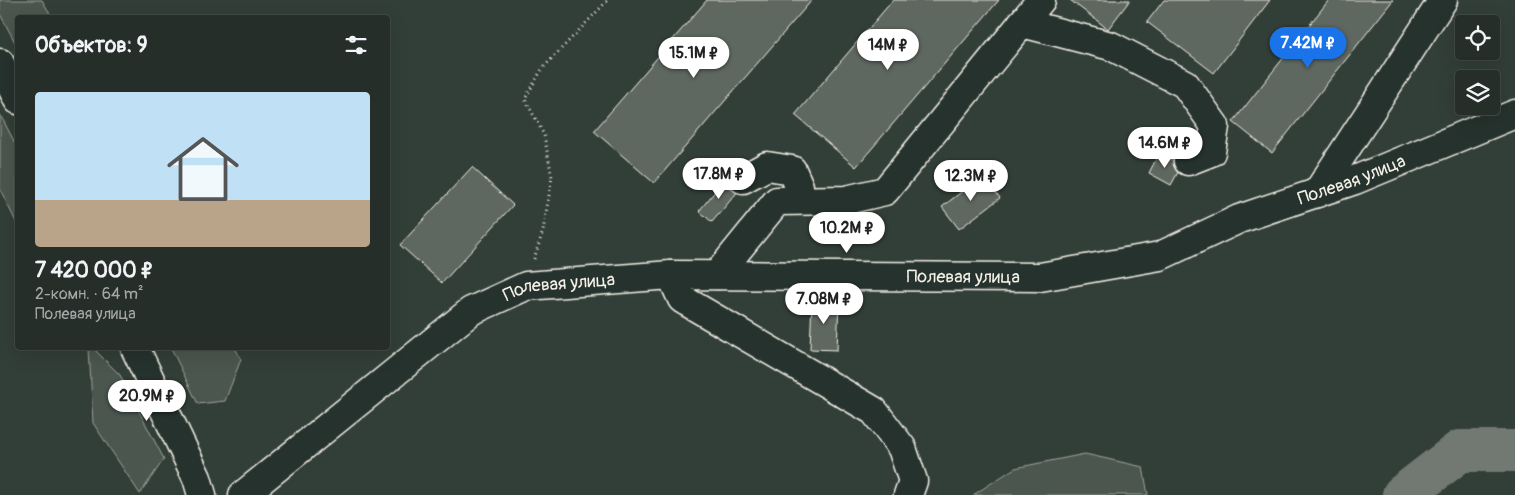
<!DOCTYPE html>
<html lang="ru">
<head>
<meta charset="utf-8">
<style>
  :root { --surface:#262e2a; --page:#2e3632; --text:#f1f3f6; --muted:#a4a8a8; --line:#424a47; --accent:#1a73e8 }
  body { margin:0; font-family:Pangolin,sans-serif; background:var(--page); color:var(--text); height:100vh; display:flex; flex-direction:column; font-size:19px; white-space:nowrap }
  * { box-sizing:border-box; margin:0 }
  p { font-size:16px; color:var(--muted) }
  .icon { flex:none; width:28px; height:28px; fill:none; stroke:currentColor; stroke-width:2; stroke-linecap:round; stroke-linejoin:round }
  .map { position:relative; flex:1; overflow:hidden }
  .panel { position:absolute; left:15px; top:15px; width:375px; height:335px; display:flex; flex-direction:column; background:var(--surface); border-radius:5px; box-shadow:0 5px 20px #0002,0 0 0 1px var(--line) }
  .panel>* { flex:none }
  .controls { position:absolute; left:1455px; top:15px; display:grid; gap:10px }
  .controls a { display:grid; place-items:center; width:45px; height:45px; border-radius:5px; background:var(--surface); box-shadow:0 5px 20px #0002,0 0 0 1px var(--line); font-size:25px }
  .price { position:absolute; translate:-50% -42px; padding:0 11px; border-radius:18px; background:#fff; color:#222; font-size:16px; line-height:32px; filter:drop-shadow(0 1px 2px #0008) }
  .price::after { content:''; position:absolute; left:50%; top:30px; width:15px; height:11px; margin-left:-8px; background:inherit; clip-path:polygon(0 0,100% 0,50% 100%) }
  .price.selected { background:var(--accent); color:#fff }
  ul { padding:0; list-style:none }
  li { display:grid; align-content:center; gap:10px; height:265px; padding:0 20px }
  li+li { border-top:1px solid var(--line) }
  li span { display:grid; place-items:center; height:155px; border-radius:5px; color:#555 }
  li>.icon { margin-inline-start:auto }
  span .icon { width:90px; height:90px; fill:#fffc; stroke-width:1 }
  li b { font-size:21px }
  h2 { display:flex; justify-content:space-between; align-items:center; height:60px; padding:0 20px; font-size:21px }
  .map>svg:first-child { display:block }
  .green { fill:#4c564f; stroke:#a0a49c }
  .lines { fill:none; stroke-linecap:round; stroke-linejoin:round }
  .river { stroke:#727972; stroke-width:42 }
  .building { fill:#5f6861; stroke:#f4f1e8 }
  .minor-casing { stroke:#f4f1e8; stroke-width:31 }
  .path { stroke:#f4f1e8; stroke-width:3; stroke-dasharray:1 4; stroke-linecap:butt }
  .minor { stroke:#26332d; stroke-width:28 }
  .labels { text-anchor:middle; dominant-baseline:central; stroke-width:4; stroke-linejoin:round; paint-order:stroke }
  .street-label { font-size:18px; fill:#f4f1e8; stroke:#26332d }
</style>
</head>
<body>
<div class="map">
<svg width="1515" height="495" viewBox="0 0 1515 495">
  <rect width="100%" height="100%" fill="#323e38"/>
  <filter id="ink" filterUnits="userSpaceOnUse"><feTurbulence type="fractalNoise" baseFrequency=".02" numOctaves="2"/><feDisplacementMap in="SourceGraphic" scale="10" xChannelSelector="R" yChannelSelector="G"/><feConvolveMatrix kernelMatrix="1 2 1 2 8 2 1 2 1" color-interpolation-filters="sRGB"/></filter>
  <g filter="url(#ink)">
    <path class="green" d="M0,0H42L52,17L18,18L17,46L0,14Z
      M0,114L17,147V224L0,189Z
      M89,348H93L120,375L164,459L140,494L93,423Z
      M171,348H235L241,359L225,401L198,404Z
      M1085,454L1143,467L1148,495H973L1015,468Z"/>
    <g class="lines">
      <path class="river" d="M1403,495L1460,451H1515"/>
    </g>
    <path class="building" d="M707,0H812L654,183L594,131Z
      M893,0H999L856,167L795,115Z
      M1070,0H1130L1108,29Z
      M1164,0H1270L1214,73L1147,22Z
      M1329,0H1393L1272,153L1233,122Z
      M1159,153L1182,165L1171,185L1149,173Z
      M472,167L513,205L442,283L400,245Z
      M983,175L1000,198L959,229L942,207Z
      M726,178L740,189L712,222L699,211Z
      M812,300L839,301L837,350L810,349Z"/>
    <g class="lines">
      <g class="minor-casing">
        <g id="minor">
          <path d="M1022,23L1111,46L1185,84L1215,126L1211,152L1188,161"/>
          <path d="M0,63L18,100"/>
          <path d="M743,179L767,166L792,170L799,186V200"/>
          <path d="M1317,193L1443,0"/>
          <path d="M671,275L682,299L874,411L902,448L913,481L908,495"/>
          <path d="M717,275L777,201L846,200L885,191L1041,0"/>
          <path d="M135,348L197,478L202,495"/>
          <path id="s1" d="M243,495L471,311L526,286L671,275L1040,277L1160,256L1239,219L1355,180L1515,114"/>
        </g>
      </g>
      <path class="path" d="M534,259L543,231L552,177L544,135L525,99L542,69L608,0"/>
      <use href="#minor" class="minor"/>
    </g>
  </g>
  <g class="labels">
    <g class="street-label">
      <text stroke="none"><textPath href="#s1" startOffset="1196">Полевая улица</textPath></text>
      <text stroke="none"><textPath href="#s1" startOffset="791">Полевая улица</textPath></text>
      <text stroke="none"><textPath href="#s1" startOffset="386">Полевая улица</textPath></text>
    </g>
  </g>
</svg>
<div class="controls">
<a><svg class="icon" aria-label="locate" viewBox="0 0 24 24"><circle cx="12" cy="12" r="6"/><path d="M12 2v4M12 18v4M2 12h4M18 12h4"/></svg></a>
<a><svg class="icon" aria-label="layers" viewBox="0 0 24 24"><path d="M12 4l9 5-9 5-9-5zM3 14l9 5 9-5"/></svg></a>
</div>
<b class="price selected" style="left:1308px;top:69px">7.42M ₽</b>
<b class="price" style="left:888px;top:71px">14M ₽</b>
<b class="price" style="left:694px;top:79px">15.1M ₽</b>
<b class="price" style="left:1165px;top:169px">14.6M ₽</b>
<b class="price" style="left:719px;top:200px">17.8M ₽</b>
<b class="price" style="left:971px;top:202px">12.3M ₽</b>
<b class="price" style="left:847px;top:254px">10.2M ₽</b>
<b class="price" style="left:824px;top:325px">7.08M ₽</b>
<b class="price" style="left:147px;top:422px">20.9M ₽</b>
<section class="panel">
<h2>Объектов: 9<svg class="icon" aria-label="filters" viewBox="0 0 24 24"><path d="M4 7h16M4 17h16"/><circle cx="9" cy="7" r="2"/><circle cx="15" cy="17" r="2"/></svg></h2>
<ul>
<li><span style="background:linear-gradient(#bfe0f5 70%,#b9a48a 0)"><svg class="icon" aria-label="home" viewBox="0 0 24 24"><path d="M3 11l9-7 9 7M6 9v11h12V9"/></svg></span><div><b>7 420 000 ₽</b><p>2-комн. · 64 m²</p><p>Полевая улица</p></div></li>
</ul>
</section>
</div>
</body>
</html>
